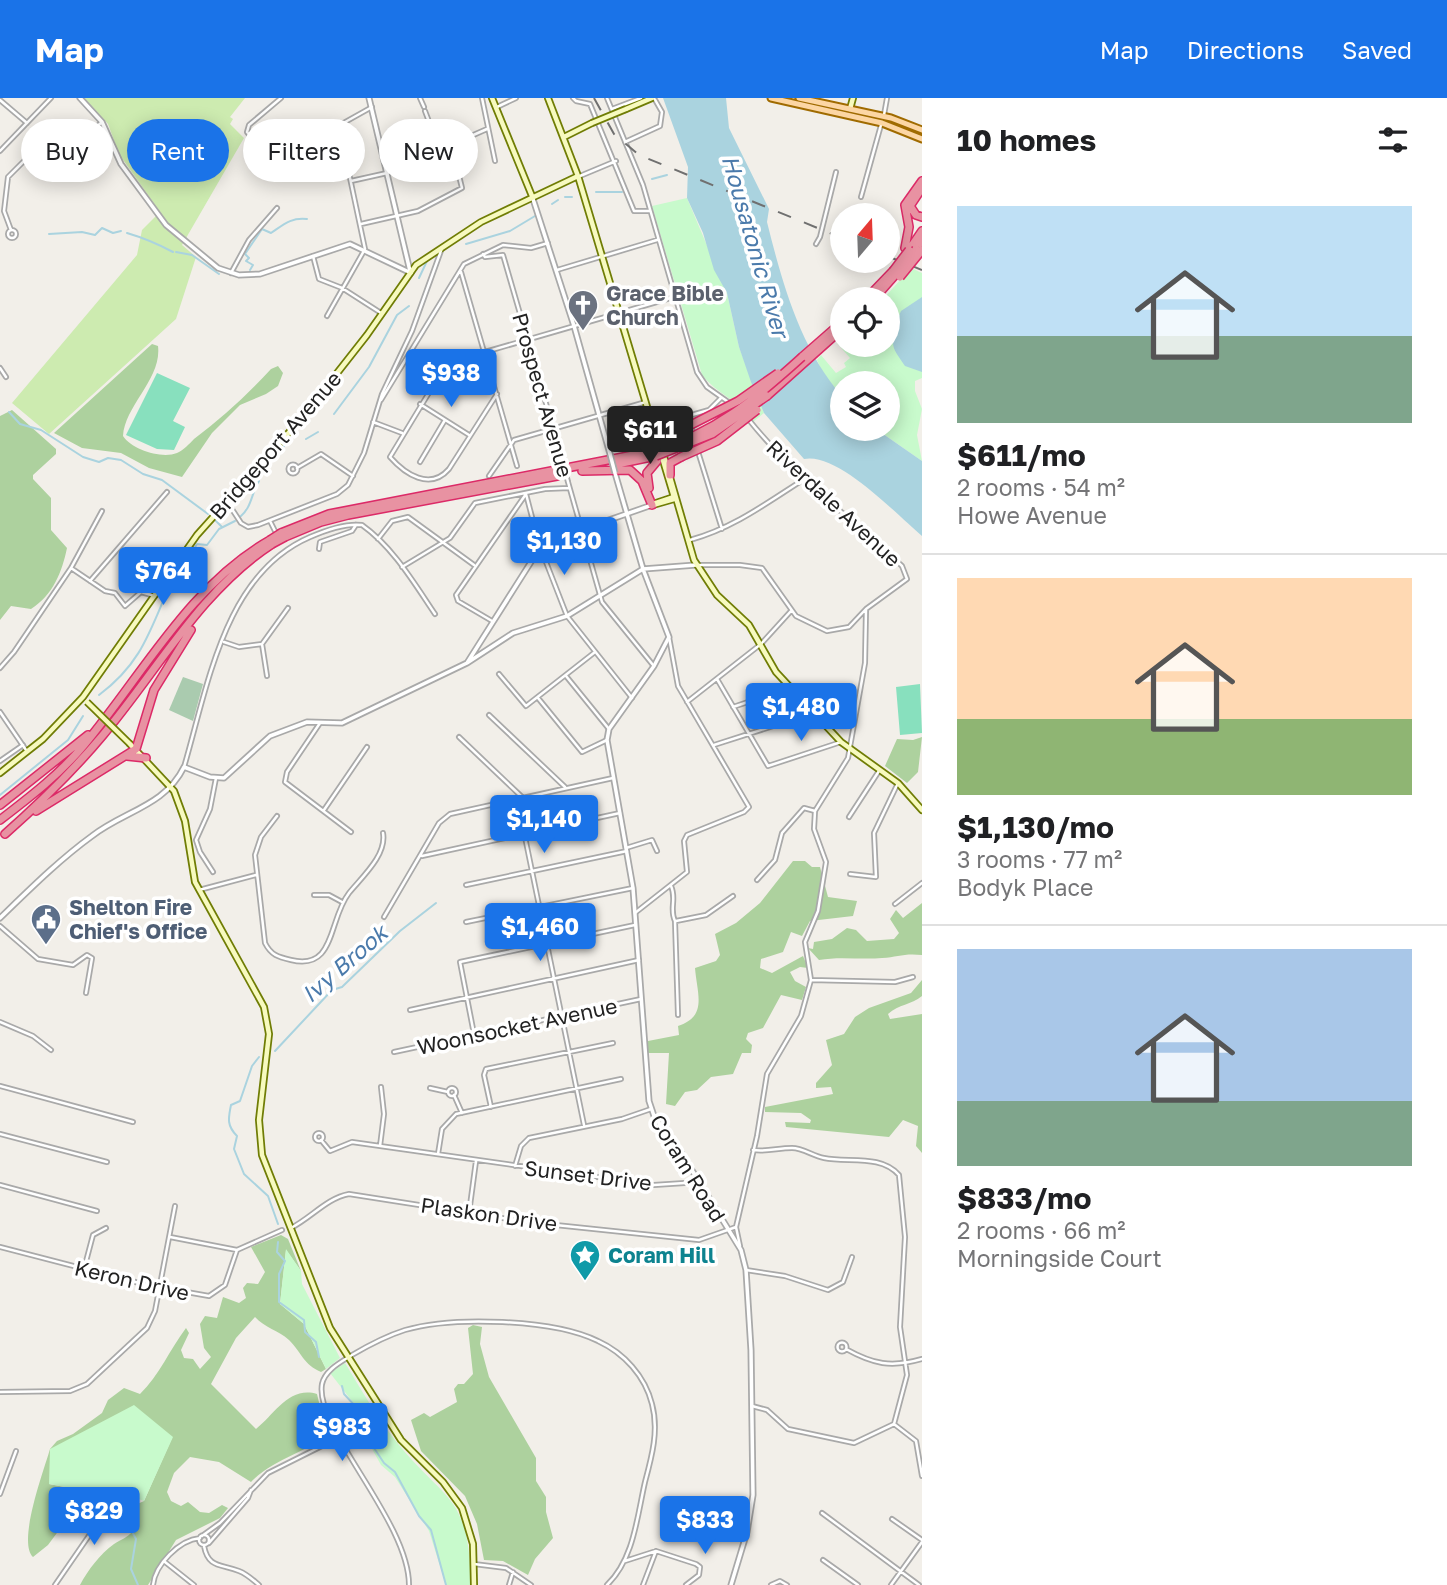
<!DOCTYPE html>
<html lang="en">
<head>
<meta charset="utf-8">
<style>
  :root { --surface:#fff; --page:#f6f6f6; --text:#202124; --muted:#757577; --line:#e0e0e0; --accent:#1a73e8 }
  body { margin:0; font-family:"Golos Text",sans-serif; background:var(--page); color:var(--text); height:100vh; display:flex; flex-direction:column; font-size:26px; white-space:nowrap }
  * { box-sizing:border-box; margin:0 }
  p { font-size:23px; color:var(--muted) }
  .icon { flex:none; width:38px; height:38px; fill:none; stroke:currentColor; stroke-width:2; stroke-linecap:round; stroke-linejoin:round }
  .map { position:relative; flex:1; overflow:hidden }
  .side { display:flex; flex-direction:column; background:var(--surface); width:525px }
  .side>* { flex:none }
  .banner { position:absolute; left:21px; top:21px; width:665px; height:63px; display:flex; gap:14px }
  .needle { width:46px; rotate:19deg }
  .tools { position:absolute; left:830px; top:105px; display:grid; gap:14px }
  .tools a { display:grid; place-items:center; width:70px; height:70px; border-radius:50%; background:var(--surface); box-shadow:0 4px 18px #0003; font-size:35px }
  .price { position:absolute; translate:-50% -60px; padding:0 16px; border-radius:7px; background:var(--accent); color:#fff; font-size:23px; line-height:46px; filter:drop-shadow(0 2px 4px #0008) }
  .price::after { content:''; position:absolute; left:50%; top:42px; width:21px; height:16px; margin-left:-10px; background:inherit; clip-path:polygon(0 0,100% 0,50% 100%) }
  .price.active { background:#222; color:#fff }
  ul { padding:0; list-style:none }
  li { display:grid; align-content:center; gap:14px; height:371px; padding:0 35px }
  li+li { border-top:2px solid var(--line) }
  li span { display:grid; place-items:center; height:217px; border-radius:0px; color:#555 }
  li>.icon { margin-inline-start:auto }
  span .icon { width:126px; height:126px; fill:#fffc; stroke-width:1 }
  li b { font-size:30px }
  h2 { display:flex; justify-content:space-between; align-items:center; height:84px; padding:0 35px; font-size:30px }
  .chip { padding:0 24px; border-radius:32px; background:var(--surface); box-shadow:0 4px 18px #0003; font-size:24px; line-height:63px }
  .chip.active { background:var(--accent); color:#fff }
  header { display:flex; align-items:center; gap:42px; box-sizing:border-box; height:98px; padding:0 35px; background:var(--accent); color:#fff }
  header strong { font-size:33px }
  nav { display:flex; gap:38px; margin-inline-start:auto; font-size:24px }
  main { display:flex; flex:1; min-height:0 }
  .map>svg:first-child { display:block }
  .grass { fill:#cdebb0 }
  .forest { fill:#add19e }
  .cemetery { fill:#aacbaf }
  .park { fill:#c8facc }
  .pitch { fill:#88e0be }
  .water { fill:#aad3df }
  .lines { fill:none; stroke-linecap:round; stroke-linejoin:round }
  .stream { stroke:#aad3df; stroke-width:2 }
  .minor-casing { stroke:#a9a9a9; stroke-width:6 }
  .tertiary-casing { stroke:#a9a9a9; stroke-width:7 }
  .secondary-casing { stroke:#707d05; stroke-width:8 }
  .primary-casing { stroke:#a06b00; stroke-width:9 }
  .motorway-casing { stroke:#dc2a67; stroke-width:10 }
  .minor { stroke:#fff; stroke-width:2.5 }
  .tertiary { stroke:#fff; stroke-width:3.5 }
  .secondary { stroke:#f7fabf; stroke-width:4.5 }
  .primary { stroke:#fcd6a4; stroke-width:5 }
  .motorway { stroke:#e892a2; stroke-width:7 }
  .rail { stroke:#707070; stroke-width:2; stroke-dasharray:14 14; stroke-linecap:butt }
  .minor-bridge-casing { stroke:#a9a9a9; stroke-width:6; stroke-linecap:butt }
  .tertiary-bridge-casing { stroke:#a9a9a9; stroke-width:7; stroke-linecap:butt }
  .secondary-bridge-casing { stroke:#707d05; stroke-width:8; stroke-linecap:butt }
  .motorway-bridge-casing { stroke:#dc2a67; stroke-width:10; stroke-linecap:butt }
  .minor-bridge { stroke:#fff; stroke-width:2.5 }
  .tertiary-bridge { stroke:#fff; stroke-width:3.5 }
  .secondary-bridge { stroke:#f7fabf; stroke-width:4.5 }
  .motorway-bridge { stroke:#e892a2; stroke-width:7 }
  .labels { text-anchor:middle; dominant-baseline:central; stroke-width:7; stroke-linejoin:round; paint-order:stroke }
  .worship-label { font-size:21px; font-weight:bold; fill:#5b616d; stroke:#fff; text-anchor:start }
  .street-label { font-size:21px; fill:#222; stroke:#fff }
  .service-label { font-size:21px; font-weight:bold; fill:#4e5e75; stroke:#fff; text-anchor:start }
  .culture-label { font-size:21px; font-weight:bold; fill:#0d838f; stroke:#fff; text-anchor:start }
  .water-label { font-size:23px; font-style:italic; fill:#4a7aab; stroke:#fff }
</style>
</head>
<body>
<header>
<strong>Map</strong>
<nav><a>Map</a><a>Directions</a><a>Saved</a></nav>
</header>
<main>
<div class="map">
<svg width="922" height="1487" viewBox="0 0 922 1487">
  <rect width="100%" height="100%" fill="#f2efe9"/>
  <path class="grass" d="M84,0H245L230,19L233,21L230,26L244,40L182,147L196,159L176,221L49,336L12,305L137,157L142,132L160,114L119,56L108,26Z"/>
  <path class="forest" d="M152,246L158,248C162,281 125,307 123,338C132,352 162,361 177,355C184,352 189,346 194,341C222,320 247,297 271,271L278,268L283,275L278,288L266,296L240,307L212,335L182,379L149,370L121,355L82,350L54,335Z
    M12,312L56,351V356L33,377V381L51,400V432L67,450C62,474 53,497 31,511L11,508L0,522V318Z
    M922,639L918,674L907,685L885,668L897,641L913,642Z
    M793,763H805L812,769H820L828,799L857,803L853,818L810,823L802,838L791,834L783,854L761,861L760,870L772,875L803,858L808,870L800,869L790,874L795,883L806,889L802,902L781,897L763,930L748,935L746,941L752,947L751,955H742L733,976L711,979L697,992L685,994L675,1008L666,1006L669,955H648V943L679,937L678,928C708,918 697,896 695,870L716,863L720,857L715,836L736,825L760,805Z
    M922,805V857C904,855 898,859 882,860C861,862 840,858 819,862L808,850L813,851L814,844L832,841L847,830L856,832L867,843L894,841L899,835L890,821L896,812L903,820Z
    M922,882V898C911,907 899,906 888,916L890,921L922,916V1055L916,1048L918,1028L903,1022L889,1039L786,1029L785,1024L810,1025L811,1022L801,1015L765,1014V1009L833,996L831,989L816,990V985L832,967L826,942L844,936L855,919L869,910L911,895Z
    M281,1137L288,1141L301,1173L286,1152L280,1206L304,1226L326,1271L321,1274C304,1267 301,1254 289,1242C278,1232 265,1230 255,1219L236,1240L211,1286L256,1331C275,1316 289,1288 317,1296L322,1317L331,1334C307,1355 274,1360 251,1384L219,1364L190,1359L174,1375L167,1394L171,1403L181,1408L188,1404L200,1414L209,1415L222,1407L228,1410L220,1420L176,1442L148,1487H80C88,1472 100,1456 114,1446C122,1441 127,1440 133,1433L127,1419L133,1408L144,1403L172,1340L49,1386L96,1395L71,1416L48,1447L33,1459C17,1444 44,1372 50,1351L57,1343L73,1336L102,1315L108,1302L124,1290L140,1296C159,1278 170,1251 186,1230L189,1235L181,1252L184,1260L193,1261L200,1271L211,1259L204,1250L200,1226L205,1218L217,1220L223,1199L239,1205L246,1200L243,1190L247,1185L258,1186L265,1174L251,1149Z
    M473,1227L482,1229L480,1246L489,1279L536,1360V1383L546,1399V1414L553,1440L535,1461L528,1477L503,1463L484,1462L477,1426L465,1398L421,1353L411,1322L424,1315L430,1319L457,1304L454,1291L458,1286H464L473,1276L468,1230Z"/>
  <path class="cemetery" d="M183,579L203,586L193,623L169,612Z"/>
  <path class="park" d="M687,100L727,195L739,249L764,315L753,324C740,303 717,296 702,277L652,108Z
    M911,170L922,175V280L915,283V293L922,311L917,337L922,363L876,331H887V285H842V298L824,277L817,262L821,257L836,275L846,269L844,265L850,260L836,244L842,239V247H887V201H883Z
    M286,1151L301,1173L302,1186L340,1260L326,1271L304,1226L280,1206Z
    M345,1265C361,1291 376,1318 395,1342C445,1405 469,1394 471,1487H446L429,1433L395,1379L381,1367L366,1340L359,1312L330,1275Z
    M134,1307L173,1339L144,1403L105,1389L96,1395L49,1386L50,1351Z"/>
  <path class="pitch" d="M157,275L190,290L173,323L185,329L174,352L157,351L126,337Z
    M920,586L922,635L900,637L896,589Z"/>
  <path class="water" d="M663,0H726L729,30L769,111L767,124C782,184 800,250 842,298V331H876L922,363V438C896,416 838,354 804,361L764,315L751,284L739,249L727,195L714,172L703,135L687,100L688,69Z
    M922,199V274L905,268C894,251 889,249 897,230C899,225 898,219 901,213Z"/>
  <g class="lines">
    <path class="stream" d="M652,81L667,77
      M596,94H622
      M565,99H572
      M552,106L558,102
      M127,135C144,140 158,146 173,154
      M49,136L82,134L95,137L102,130L113,135L121,133
      M466,146L510,133L535,118
      M176,154L192,157L219,176
      M250,172L253,167L246,163L249,160L245,156L262,131L271,135C283,127 291,119 307,121
      M419,180L427,163
      M9,314L20,326L41,332L83,359L99,364L108,360L121,362L143,376L162,382L208,416
      M334,316L369,269L397,217L409,208
      M306,341L318,334
      M274,359L284,348
      M240,419C252,409 251,396 259,383
      M215,422L222,429
      M182,471L197,446L207,447L219,431L235,423
      M169,490L174,480
      M99,597C138,568 148,539 166,496
      M0,697L68,642L83,618
      M275,953L332,892L342,889L400,833L436,805
      M259,959L252,968L240,1003L231,1007C228,1021 227,1028 237,1038L234,1051L244,1076L268,1098L278,1126
      M278,1144L277,1154L285,1163L279,1176V1204L304,1222L305,1234L316,1244L319,1259
      M342,1288L344,1296L358,1311L361,1328L372,1347L384,1365L395,1374L419,1418L431,1432L446,1487
      M124,1419L136,1441L131,1471L138,1487"/>
    <g class="minor-casing">
      <path id="minor" d="M281,0L249,27L247,34L272,65L372,9
        M420,0L424,9
        M482,0L495,63
        M573,0L576,3L590,6L634,113H649
        M607,0L643,87L697,274L707,289L731,306
        M0,2L27,25
        M497,9L516,0
        M612,11L641,0
        M425,13L439,50
        M884,17L887,0
        M625,44L660,28L662,14L654,0
        M0,53L51,0
        M580,78L616,63
        M351,83L387,75L487,31
        M861,99L881,27
        M361,126L418,113L462,90L451,45
        M8 136a4 4 0 1 1 8 0a4 4 0 1 1-8 0Z
        M11,132L4,113L8,79L24,63L66,55L102,24
        M816,146L820,139L836,74
        M483,156L485,159L503,157L563,364
        M313,158L319,181L342,190L381,215
        M557,172L657,142
        M461,174L517,368
        M231,175L249,142L277,110
        M327,218L365,151L339,28
        M0,270L6,279
        M497,296L449,371C430,393 405,376 390,359L447,265L674,199
        M381,302L464,166L503,147L531,150L548,145
        M420,306L469,337
        M688,318L694,338
        M373,324L402,335
        M653,328L709,312L721,300
        M695,344L722,431
        M420,364L445,322
        M288.5 371a4.5 4.5 0 1 1 9 0a4.5 4.5 0 1 1-9 0Z
        M297,370L321,356L353,378
        M489,378L514,342L646,304
        M568,384L602,504L653,567
        M526,396L539,446L567,518L632,600
        M228,405L241,425L248,429L258,427L337,396L348,387L364,355L382,296L412,233L442,150
        M270,423L276,435
        M378,441L392,423L408,419L474,467
        M690,442C734,430 768,404 806,380
        M319,451L320,444L352,433L356,427
        M699,467H740L762,470L796,518L827,533L849,529L866,511L907,481L902,468C851,420 793,377 749,322
        M402,469L450,440L475,405L545,391L569,390
        M71,470L102,413
        M90,483L167,394
        M492,523L458,503L456,497L526,396
        M224,544L239,549L262,546L288,510
        M262,546L267,578
        M0,570L14,554L71,470L105,493L115,495L125,508L141,494L155,498
        M499,576L526,608L595,554
        M566,578L609,631
        M717,581L768,668L841,644
        M538,600L582,654L607,642
        M687,604L761,546L791,513
        M733,609L790,590
        M0,614L26,652
        M489,617L565,689
        M320,625L287,674L285,684L351,734
        M459,639L522,699
        M714,647L814,615
        M0,663L23,647
        M184,669C208,588 224,476 310,439C326,432 345,425 362,427C393,449 414,485 435,516
        M517,700L584,1027
        M324,712L367,649
        M277,718L261,739L255,757L265,845C271,857 278,859 291,862C336,873 328,822 349,795C362,779 387,757 383,735
        M849,719L879,673
        M626,750L652,742L657,753
        M422,758L620,715
        M213,774L200,754L196,742L210,711L216,680
        M850,776L876,779L874,735L898,685
        M757,782L775,762L782,735L804,710L815,713
        M466,787L627,753
        M671,788C677,801 669,811 675,823L678,917
        M199,792L256,777
        M314,797H329L342,804
        M895,806L922,785
        M635,815L687,774L684,743L687,737L744,714L749,709L678,588L669,539
        M384,819L439,725L450,716L613,680
        M676,823L706,817L733,798
        M466,824L633,790
        M0,828L38,861L73,867L87,857L92,860L86,895
        M811,882L895,884L913,879
        M410,912L639,862
        M0,924L33,938L51,952
        M474,936L460,864L635,827
        M394,954L641,901
        M0,988L133,1024
        M430,990L448,994
        M448 994a4 4 0 1 1 8 0a4 4 0 1 1-8 0Z
        M454,997L462,1015
        M491,1009L484,977L486,971L613,945
        M315 1039a4 4 0 1 1 8 0a4 4 0 1 1-8 0Z
        M0,1036L107,1064
        M321,1042L330,1053L352,1044L654,1087L700,1084
        M380,1048L384,1016L381,989
        M753,1052C767,1054 778,1050 792,1050C803,1050 813,1058 824,1060C848,1065 881,1056 899,1077L905,1139L900,1229L907,1277L894,1326
        M438,1056L442,1031L456,1016L621,981
        M515,1068L521,1048L529,1040L622,1021L651,1011
        M0,1087L97,1113
        M469,1115L476,1063
        M291,1130C311,1120 327,1100 349,1096L527,1124L699,1142L736,1129
        M170,1139L237,1152L282,1132
        M740,1148L736,1129L757,1038L767,976L801,918L811,882L805,844L818,813L826,764L814,731L815,713L848,660L865,565L866,512
        M0,1149L147,1187L209,1198L225,1187L237,1152
        M84,1171L93,1137L106,1130
        M746,1172L785,1178L828,1192L843,1184L852,1159
        M837.5 1249a4.5 4.5 0 1 1 9 0a4.5 4.5 0 1 1-9 0Z
        M846,1251C873,1266 891,1270 922,1261
        M0,1294L70,1293L87,1286L147,1230L155,1213L175,1108
        M752,1308L767,1312L788,1331L854,1345L894,1326L916,1343L922,1378
        M0,1396L16,1353
        M822,1415L919,1487
        M892,1421L922,1442
        M199 1442a5 5 0 1 1 10 0a5 5 0 1 1-10 0Z
        M202,1438L220,1425L268,1375L340,1339
        M209,1445L248,1400L251,1392
        M204,1448C208,1470 221,1466 239,1473C247,1476 253,1482 259,1487
        M823,1462L858,1487
        M625,1463L656,1453L696,1466L700,1469L699,1477L686,1487
        M165,1464L194,1487
        M474,1466L506,1470L531,1487
        M55,1487L115,1400
        M153,1487C155,1467 179,1442 200,1440
        M409,1487C409,1423 314,1330 322,1286C325,1272 341,1264 352,1257C369,1247 386,1238 405,1232C453,1218 553,1221 598,1243C624,1255 645,1278 652,1306C659,1332 652,1358 645,1384C637,1419 634,1461 607,1487
        M509,1487L513,1474
        M643,1487L656,1453
        M771,1487L780,1483L787,1487
        M891,1487L922,1444"/>
    </g>
    <g class="tertiary-casing">
      <path id="tertiary" d="M80,0L102,24L121,66L166,127L218,170L239,177L260,176L350,146L411,175
        M369,0L410,173
        M532,98L574,228L610,356
        M615,375L643,471L669,539L654,568L609,631L607,642L633,790L649,1003L654,1018L682,1056L741,1152L746,1172L751,1252L753,1397L747,1434L731,1487
        M467,565L513,535L567,518L643,471L696,467
        M0,820C29,792 59,762 92,738C124,713 165,708 184,669L210,679L224,680L270,638L307,624L342,625L467,565L543,445L652,407"/>
    </g>
    <g class="secondary-casing">
      <path id="secondary" d="M492,0L532,98
        M548,0L578,78L674,399
        M626,11L652,0
        M850,11L853,0
        M564,39L592,25
        M653,328L660,343
        M663,355L694,462L717,497L749,527L776,574L841,644L898,685L922,712
        M653,406L674,399
        M653,407L674,401
        M130,646L174,693L185,723L195,784L264,909L269,936L259,1022L262,1057L330,1230L401,1342L443,1384L462,1410L473,1446L474,1487
        M0,675L43,641L83,599L197,437L301,321L367,237L416,167L481,124L578,78"/>
    </g>
    <g class="primary-casing">
      <path id="primary" d="M771,0L882,25L922,41
        M799,0L891,20L922,32"/>
    </g>
    <g class="motorway-casing">
      <path id="motorway" d="M922,90L910,108L916,117L922,119
        M905,150L909,129L905,107L922,83
        M916,151L922,142
        M909,152L922,133
        M866,201L893,173
        M874,201L896,176
        M802,259L842,224
        M767,298L842,231
        M656,344L673,336
        M617,366L656,358
        M582,373L630,372L642,383L652,407
        M670,377V365L681,359
        M649,390L647,375L657,363
        M281,435L329,416L654,353
        M285,439L321,424L348,417L557,378
        M127,658L146,660
        M0,707L88,637
        M36,713L136,651L154,592L191,532
        M0,722C30,699 60,676 84,647C142,578 189,488 270,442
        M5,736C40,705 73,673 103,637C157,573 201,492 272,446"/>
    </g>
    <use href="#minor" class="minor"/>
    <use href="#tertiary" class="tertiary"/>
    <use href="#secondary" class="secondary"/>
    <use href="#primary" class="primary"/>
    <use href="#motorway" class="motorway"/>
    <path class="rail" d="M594,0L614,36L639,57L842,140
      M887,158L922,172"/>
    <g class="minor-bridge-casing">
      <path id="minor-bridge" d="M563,364L568,384"/>
    </g>
    <g class="tertiary-bridge-casing">
      <path id="tertiary-bridge" d="M610,356L615,375"/>
    </g>
    <g class="secondary-bridge-casing">
      <path id="secondary-bridge" d="M592,25L626,11
        M87,604L130,646"/>
    </g>
    <g class="motorway-bridge-casing">
      <path id="motorway-bridge" d="M893,173L909,152
        M897,176L916,151
        M900,179L922,152
        M673,336L738,303L778,275
        M654,353C714,336 757,300 802,259
        M656,358L712,336L767,298
        M681,359L717,343L757,312
        M270,442L281,435
        M272,446L285,439"/>
    </g>
    <use href="#minor-bridge" class="minor-bridge"/>
    <use href="#tertiary-bridge" class="tertiary-bridge"/>
    <use href="#secondary-bridge" class="secondary-bridge"/>
    <use href="#motorway-bridge" class="motorway-bridge"/>
  </g>
  <defs>
    <g id="church-pin" transform="scale(1.575)"><path d="M0 17L-7.5 6A9.5 9.5 0 1 1 7.5 6Z" fill="#6b7280" stroke="#fff"/><path d="M-1.2-6h2.4v3.5h3.3v2.4h-3.3V6h-2.4V-.1h-3.3v-2.4h3.3Z" fill="#fff"/></g>
    <g id="civic-pin" transform="scale(1.575)"><path d="M0 17L-7.5 6A9.5 9.5 0 1 1 7.5 6Z" fill="#5c6f8a" stroke="#fff"/><path d="M-.6-6.5H3V-4.5H.6V-3L4-1V1h2V6H-6V1h2V-1L-.6-3ZM-1.2 2.5V6h2.4V2.5Z" fill="#fff"/></g>
    <g id="sight-pin" transform="scale(1.575)"><path d="M0 17L-7.5 6A9.5 9.5 0 1 1 7.5 6Z" fill="#0f9aa8" stroke="#fff"/><path d="M0-6L1.8-2.2L6-1.7L2.9 1.2L3.7 5.4L0 3.3L-3.7 5.4L-2.9 1.2L-6-1.7L-1.8-2.2Z" fill="#fff"/></g>
  </defs>
  <g fill-rule="evenodd">
    <use href="#church-pin" x="583" y="207"/>
    <use href="#civic-pin" x="46" y="821"/>
    <use href="#sight-pin" x="585" y="1157"/>
  </g>
  <g class="labels">
    <g class="worship-label">
      <text x="606" y="195">Grace Bible<tspan x="606" dy="24">Church</tspan></text>
    </g>
    <g class="street-label">
      <text transform="translate(543 297) rotate(74)">Prospect Avenue</text>
      <text transform="translate(275 347) rotate(-49)">Bridgeport Avenue</text>
      <text transform="translate(834 405) rotate(43)">Riverdale Avenue</text>
      <text transform="translate(517 928) rotate(-12)">Woonsocket Avenue</text>
      <text transform="translate(688 1070) rotate(58)">Coram Road</text>
      <text transform="translate(588 1077) rotate(7)">Sunset Drive</text>
      <text transform="translate(489 1116) rotate(8)">Plaskon Drive</text>
      <text transform="translate(132 1182) rotate(13)">Keron Drive</text>
    </g>
    <g class="service-label">
      <text x="69" y="809">Shelton Fire<tspan x="69" dy="24">Chief's Office</tspan></text>
    </g>
    <g class="culture-label">
      <text x="608" y="1157">Coram Hill</text>
    </g>
    <g class="water-label">
      <text transform="translate(756 148) rotate(74)">Housatonic River</text>
      <text transform="translate(344 865) rotate(-41)">Ivy Brook</text>
    </g>
  </g>
</svg>
<div class="tools">
<a><svg class="needle" viewBox="-14 -14 28 28"><path d="M0-13l5 13h-10z" fill="#e53935"/><path d="M0 13l5-13h-10z" fill="#757577"/></svg></a>
<a><svg class="icon" aria-label="locate" viewBox="0 0 24 24"><circle cx="12" cy="12" r="6"/><path d="M12 2v4M12 18v4M2 12h4M18 12h4"/></svg></a>
<a><svg class="icon" aria-label="layers" viewBox="0 0 24 24"><path d="M12 4l9 5-9 5-9-5zM3 14l9 5 9-5"/></svg></a>
</div>
<b class="price" style="left:451px;top:311px">$938</b>
<b class="price active" style="left:650px;top:368px">$611</b>
<b class="price" style="left:564px;top:479px">$1,130</b>
<b class="price" style="left:163px;top:509px">$764</b>
<b class="price" style="left:801px;top:645px">$1,480</b>
<b class="price" style="left:544px;top:757px">$1,140</b>
<b class="price" style="left:540px;top:865px">$1,460</b>
<b class="price" style="left:342px;top:1365px">$983</b>
<b class="price" style="left:94px;top:1449px">$829</b>
<b class="price" style="left:705px;top:1458px">$833</b>
<div class="banner">
<a class="chip">Buy</a>
<a class="chip active">Rent</a>
<a class="chip">Filters</a>
<a class="chip">New</a>
</div>
</div>
<section class="side">
<h2>10 homes<svg class="icon" aria-label="filters" viewBox="0 0 24 24"><path d="M4 7h16M4 17h16"/><circle cx="9" cy="7" r="2"/><circle cx="15" cy="17" r="2"/></svg></h2>
<ul>
<li><span style="background:linear-gradient(#bfe0f5 60%,#7fa58c 0)"><svg class="icon" aria-label="home" viewBox="0 0 24 24"><path d="M3 11l9-7 9 7M6 9v11h12V9"/></svg></span><div><b>$611/mo</b><p>2 rooms · 54 m²</p><p>Howe Avenue</p></div></li>
<li><span style="background:linear-gradient(#ffd9b3 65%,#8fb573 0)"><svg class="icon" aria-label="home" viewBox="0 0 24 24"><path d="M3 11l9-7 9 7M6 9v11h12V9"/></svg></span><div><b>$1,130/mo</b><p>3 rooms · 77 m²</p><p>Bodyk Place</p></div></li>
<li><span style="background:linear-gradient(#a9c7e8 70%,#7fa58c 0)"><svg class="icon" aria-label="home" viewBox="0 0 24 24"><path d="M3 11l9-7 9 7M6 9v11h12V9"/></svg></span><div><b>$833/mo</b><p>2 rooms · 66 m²</p><p>Morningside Court</p></div></li>
</ul>
</section>
</main>
</body>
</html>
